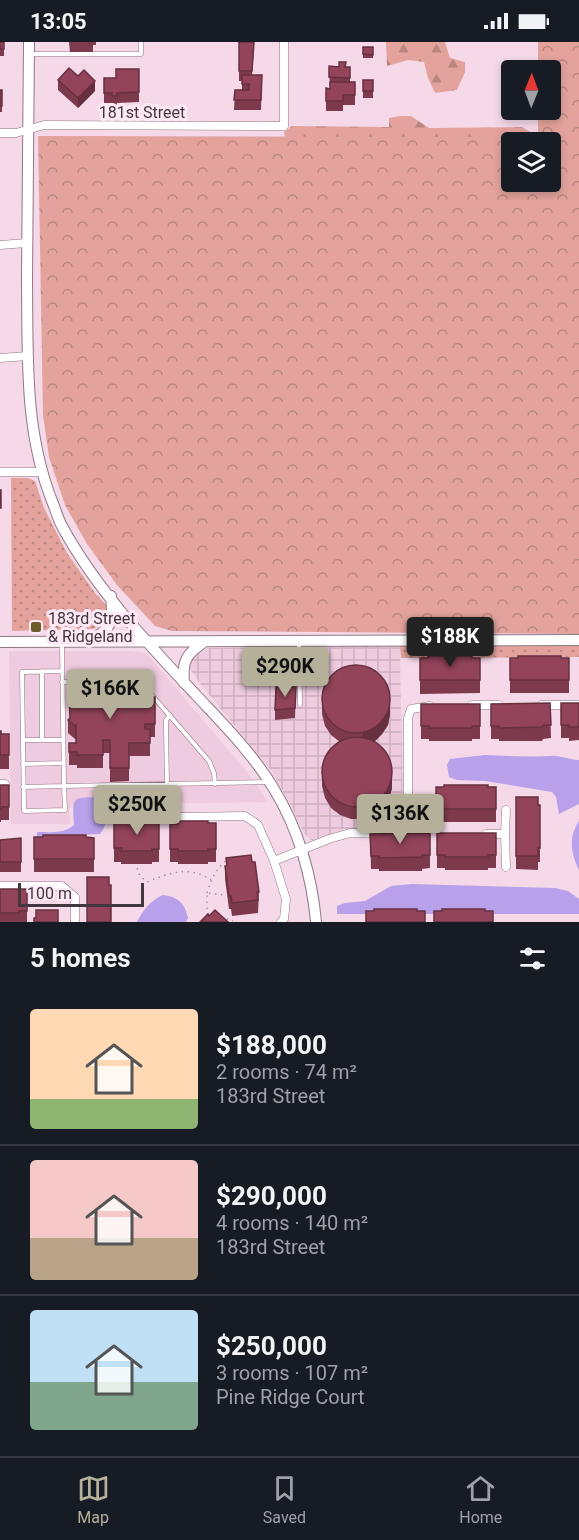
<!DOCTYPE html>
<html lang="en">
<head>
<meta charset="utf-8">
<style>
  :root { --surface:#171b24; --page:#242831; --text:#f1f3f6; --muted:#9ea1a6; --line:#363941; --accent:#b5b09a }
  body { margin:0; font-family:Roboto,sans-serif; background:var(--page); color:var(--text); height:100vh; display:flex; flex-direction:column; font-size:22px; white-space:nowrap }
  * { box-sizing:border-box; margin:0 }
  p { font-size:20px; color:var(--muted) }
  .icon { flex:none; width:33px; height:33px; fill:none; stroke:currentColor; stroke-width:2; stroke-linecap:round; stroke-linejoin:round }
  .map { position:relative; height:880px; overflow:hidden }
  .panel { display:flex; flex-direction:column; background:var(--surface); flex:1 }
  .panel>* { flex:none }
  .needle { width:39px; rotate:1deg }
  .fabs { position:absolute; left:501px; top:18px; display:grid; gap:12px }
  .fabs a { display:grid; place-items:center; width:60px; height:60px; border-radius:6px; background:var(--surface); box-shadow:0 3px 9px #0003; font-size:30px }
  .scale { position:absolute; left:18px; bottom:15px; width:126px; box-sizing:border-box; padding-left:6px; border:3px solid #42373e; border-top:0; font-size:16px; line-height:21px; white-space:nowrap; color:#42373e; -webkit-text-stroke:4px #ffe8f5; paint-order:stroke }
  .price { position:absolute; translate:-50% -51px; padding:0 14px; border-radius:6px; background:var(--accent); color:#111; font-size:20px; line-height:39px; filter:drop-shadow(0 2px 3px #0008) }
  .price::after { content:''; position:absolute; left:50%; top:36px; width:18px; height:14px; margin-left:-9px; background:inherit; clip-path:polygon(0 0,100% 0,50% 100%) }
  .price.current { background:#222; color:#fff }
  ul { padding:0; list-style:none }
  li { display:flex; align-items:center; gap:18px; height:150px; padding:0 30px }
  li+li { border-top:2px solid var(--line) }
  li span { display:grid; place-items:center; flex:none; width:168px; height:120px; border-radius:6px; color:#555 }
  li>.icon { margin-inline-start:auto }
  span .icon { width:72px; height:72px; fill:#fffc; stroke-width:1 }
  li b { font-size:26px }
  h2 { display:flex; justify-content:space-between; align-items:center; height:72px; padding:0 30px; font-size:26px }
  .status { display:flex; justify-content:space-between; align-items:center; height:42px; padding:0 30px; background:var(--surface); direction:ltr }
  .status svg { height:16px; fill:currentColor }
  .tabs { display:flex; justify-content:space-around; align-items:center; height:84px; border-top:2px solid var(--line); background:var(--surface); font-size:16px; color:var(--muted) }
  .tabs a { display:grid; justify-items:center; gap:3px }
  .tabs .current { color:var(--accent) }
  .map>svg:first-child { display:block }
  .built { fill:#eecbdf }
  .industrial { fill:url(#industrial-grid) }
  .grass { fill:url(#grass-dots) }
  .forest { fill:url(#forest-firs) }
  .park { fill:url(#park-crowns); fill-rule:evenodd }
  .water { fill:#b8a0eb }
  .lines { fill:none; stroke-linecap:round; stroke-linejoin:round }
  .lane-casing { stroke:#907785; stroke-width:5 }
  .street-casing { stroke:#907785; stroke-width:9 }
  .secondary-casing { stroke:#907785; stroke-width:12 }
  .path { stroke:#a6929e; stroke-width:1.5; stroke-dasharray:1.5 4.5; stroke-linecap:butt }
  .lane { stroke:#fff; stroke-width:4 }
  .street { stroke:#fff; stroke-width:8 }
  .secondary { stroke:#fff; stroke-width:10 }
  .wall { fill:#7e3a4d }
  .shaded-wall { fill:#67303f }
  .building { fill:#93445a; stroke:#67303f; stroke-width:1.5 }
  .poi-dot { fill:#6c5d2a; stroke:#ffe8f5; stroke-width:2 }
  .labels { text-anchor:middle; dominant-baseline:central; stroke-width:6; stroke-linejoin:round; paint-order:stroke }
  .street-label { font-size:16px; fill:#42373e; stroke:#ffe8f5 }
  .poi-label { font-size:16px; fill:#42373e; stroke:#ffe8f5; text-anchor:start }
</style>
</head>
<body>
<div class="status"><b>13:05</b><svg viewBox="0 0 49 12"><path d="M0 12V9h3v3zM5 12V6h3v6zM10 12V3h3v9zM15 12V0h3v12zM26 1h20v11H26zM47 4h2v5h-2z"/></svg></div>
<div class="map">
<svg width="579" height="880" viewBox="0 0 579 880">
  <defs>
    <pattern id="industrial-grid" width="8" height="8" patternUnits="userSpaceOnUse" patternTransform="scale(1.5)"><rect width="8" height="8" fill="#eecbdf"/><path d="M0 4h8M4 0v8" fill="none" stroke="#cdafc0"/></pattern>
    <pattern id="grass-dots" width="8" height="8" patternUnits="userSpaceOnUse" patternTransform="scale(1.5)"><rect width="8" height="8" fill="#e3a39c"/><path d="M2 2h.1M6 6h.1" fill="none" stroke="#ba8681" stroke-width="1.8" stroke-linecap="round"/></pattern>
    <pattern id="forest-firs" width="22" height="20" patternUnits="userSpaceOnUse" patternTransform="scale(1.5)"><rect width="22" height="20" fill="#e3a39c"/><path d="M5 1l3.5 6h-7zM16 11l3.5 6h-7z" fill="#ba8681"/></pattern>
    <pattern id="park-crowns" width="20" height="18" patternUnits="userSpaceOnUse" patternTransform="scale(1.5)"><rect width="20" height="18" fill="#e3a39c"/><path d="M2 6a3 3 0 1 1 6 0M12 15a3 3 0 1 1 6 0" fill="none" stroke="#ba8681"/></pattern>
  </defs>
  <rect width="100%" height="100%" fill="#f5d9e9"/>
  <path class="built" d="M9,609H130L146,611L248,731L268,760L112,762L69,766L70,782H11Z"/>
  <path class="industrial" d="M400,603L403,783L397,787H343L322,797L311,798L303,790L290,761L270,727L198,639L190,627L192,618L199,610L209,606Z"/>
  <path class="grass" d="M11,436H28L35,439L44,466L67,511L95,551L106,563L108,574L104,583L92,587L12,589Z
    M400,603H579V615L401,616Z"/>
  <path class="forest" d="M386,0H445L450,16L465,20V30L457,48L435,51L428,36L424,20L408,18L387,24Z
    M400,74H411L429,86L522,85L538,95L512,100V140L549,163L293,103L285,95L284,90L292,84L389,85V76Z"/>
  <path class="park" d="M538,0H579V592L172,589L155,584L117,543L87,502L65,463L49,415L43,373L38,94L538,95V68H550V28H538ZM512,100H550V140H512Z"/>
  <path class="water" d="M485,713C507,714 529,715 551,714C559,713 569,718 579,718V762L559,772L556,755L552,750L485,739L457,738L449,735L447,723L450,717Z
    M102,755L105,758C107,768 108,783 100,792L37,795V790C49,790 64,792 74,783C72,752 73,756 102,755Z
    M579,779V828C571,811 568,796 579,779Z
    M412,842L555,846L568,849L579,857V872H337V864L345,861L365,859L391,844Z
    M163,853C178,855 185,861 188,876L186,880H137C143,868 151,858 163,853Z"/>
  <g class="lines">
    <g class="lane-casing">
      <path id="lane" d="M30,12H141V0
        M299,600L300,663
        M62,603L64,744L266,740
        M42,629V698
        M62,640H133L144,644L209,719L214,731L215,742
        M23,698H63
        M23,722L64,721
        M167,743L166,685V678L170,673
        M23,745L64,744L65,768L24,769L22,630L62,629"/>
    </g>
    <g class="street-casing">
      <path id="street" d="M0,91H16L44,83L284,84V0
        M0,203L27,201
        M0,316L28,314
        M0,430H41
        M472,663H499
        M541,663H579
        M0,742H5
        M115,776L245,774L258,783L274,819L286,857L284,877L281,880
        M408,792V676L411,667L430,664
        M486,792H505L506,825
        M505,792L506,768
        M274,819L329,797L350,791L384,792
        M0,844H62L75,855V880"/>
    </g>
    <g class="secondary-casing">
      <path id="secondary" d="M29,0C29,80 27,159 27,238C28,314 24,388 52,459C56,468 58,478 63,486C97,548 148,602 196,653C224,683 253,712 274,747C298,786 312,834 316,880
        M89,599C112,587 114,580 111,554
        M0,600L579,598
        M184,641C182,619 186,612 204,600"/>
    </g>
    <path class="path" d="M137,826L140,834L147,840C169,831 189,823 211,838
      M207,851C212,834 218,823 234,813
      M207,873V851L225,853
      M221,875L233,879"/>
    <use href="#lane" class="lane"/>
    <use href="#street" class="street"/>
    <use href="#secondary" class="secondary"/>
  </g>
  <path class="wall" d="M0,0H4V14H0Z
    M69,0H96V3H93V10H70Z
    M239,0L254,8L252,33H262L261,68H234L235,48H242V39H239Z
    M363,5H373V16H363Z
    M329,24L350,25V40H355V63H343V69H326V46L330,47Z
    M139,27V60L117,61V64H112V61H104V36H116Z
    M78,34L95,49L78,66L58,48V38Z
    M363,38H373V56H363Z
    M0,48H2V70H0Z
    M420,616H480V651L420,652Z
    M510,616H569V651H510Z
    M69,644H120L129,649L145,655H155V695H150V714H129V739L110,740V711H103V726H77V723H69V701H76V696L75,697L68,691V678L70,676Z
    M296,645L295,676L275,678V668Z
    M322,659L390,672L388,683L382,692L374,700L392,746L389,757L383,766L374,773L363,777H351L340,773L331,766L325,756L322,744V731L340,700L331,693L325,684L322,672Z
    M550,661L551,696L543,697L542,699H499V697H491V662Z
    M561,661H579V698L569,699V696H561Z
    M421,662H480V697H472V699H429V697H421Z
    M0,689L1,692H9V727H0Z
    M0,743H9V778H1V780H0Z
    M436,745H496V780H436Z
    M516,755L540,763V820H538V828L516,827Z
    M114,781H159V820H152V822H121V820H114Z
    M216,781V820H208V822H178V820H170V782Z
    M430,791V826L422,827V829H379V827H371L370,792Z
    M437,791H496V826H488V828H445V826H437Z
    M34,795L94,796V830H34Z
    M21,796V830H0V798Z
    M226,816L252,820L259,850L258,871L232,874L231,867H229L225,837V824H226Z
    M0,847H27V880H0Z"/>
  <path class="shaded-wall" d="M95,39V49L78,66V56Z
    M390,659V672L388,683L382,692L374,700L363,704V691Z
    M76,683V696L75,697V684Z
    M392,733V746L389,757L383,766L374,773L363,777V764Z"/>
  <path class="building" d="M0,0H4V7H0Z
    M239,0H254L252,29H239Z
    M363,5H373V13L363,12Z
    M339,20H346L345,25H350V36L329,35V24L339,25Z
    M69,26L78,34L84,28L95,39L78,56L58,38Z
    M116,27H139V50L117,51V54H112V51H104V36H116Z
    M242,33H262L261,58H234L235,48H249V42H242Z
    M363,38H373V49H363Z
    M330,40H355V53H343V59H326V46L330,47Z
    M0,48H2V64H0Z
    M0,448H1V466H0Z
    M428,614H472V616H480V638H420V616H428Z
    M518,614H561V616H569V638H510V616H518Z
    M322 657a34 34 0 1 1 68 0a34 34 0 1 1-68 0Z
    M108,634H120V644H129V649H145V655H155V682H145V687H150V701H129V726H110V698H103V713H77V710H69V701H76V683L75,684L68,678L70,676L69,644H108Z
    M276,645H296L295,666L275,668Z
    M550,661L551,683H543L542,685L499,686V684H491V662Z
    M561,661H579V685H569V683H561Z
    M421,662H480V684H472V686H429V684H421Z
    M0,689H1V692H9V713H0Z
    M322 730a35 35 0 1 1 70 0a35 35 0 1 1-70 0Z
    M0,743H9V765H1V767H0Z
    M444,743H488V745H496V767H436V745H444Z
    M516,755H538V763H540V806H538V814H516Z
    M121,778L151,779V781H159V807H152V809H121L122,806H114V781H121Z
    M177,779H208V781H216V807H208V809H178V807H170V782H178Z
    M430,791V813H422V815L379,816V814H371L370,792Z
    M437,791H496V813H488V815H445V813H437Z
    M43,793H86V795L94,796V817H34V795H43Z
    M21,796V820H0V798Z
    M251,813L252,820H255L259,850H257L258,858L232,861L231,854H229L225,824H227L226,816Z
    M87,835H109V843H111V880H87Z
    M0,847H27V869H19V871H0Z
    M374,867H417V869H425V880H366V869H374Z
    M442,867H485V869H493V880H434V869H442Z
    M36,868H58V880H34V876H36Z
    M215,868L228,880H200L208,872L209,874Z"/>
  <rect class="poi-dot" x="30" y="579" width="12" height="12" rx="3"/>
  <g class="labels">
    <g class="street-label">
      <text x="142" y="70">181st Street</text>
    </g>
    <g class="poi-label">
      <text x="48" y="576">183rd Street<tspan x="48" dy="18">&amp; Ridgeland</tspan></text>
    </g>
  </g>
</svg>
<div class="fabs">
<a><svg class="needle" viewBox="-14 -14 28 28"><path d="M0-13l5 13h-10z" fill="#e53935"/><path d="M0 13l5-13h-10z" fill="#9ea1a6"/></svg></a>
<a><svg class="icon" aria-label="layers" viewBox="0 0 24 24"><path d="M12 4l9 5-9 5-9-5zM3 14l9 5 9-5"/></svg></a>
</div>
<div class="scale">100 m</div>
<b class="price current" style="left:450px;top:626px">$188K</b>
<b class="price" style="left:285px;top:656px">$290K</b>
<b class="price" style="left:110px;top:678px">$166K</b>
<b class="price" style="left:137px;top:794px">$250K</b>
<b class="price" style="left:400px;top:803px">$136K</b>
</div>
<section class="panel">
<h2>5 homes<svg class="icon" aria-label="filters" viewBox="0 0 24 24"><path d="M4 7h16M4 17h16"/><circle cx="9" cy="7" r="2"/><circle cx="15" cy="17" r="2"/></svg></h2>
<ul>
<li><span style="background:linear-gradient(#ffd9b3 75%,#8fb573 0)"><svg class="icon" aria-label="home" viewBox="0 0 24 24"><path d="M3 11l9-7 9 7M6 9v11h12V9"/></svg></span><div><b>$188,000</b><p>2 rooms · 74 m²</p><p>183rd Street</p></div></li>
<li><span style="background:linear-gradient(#f6c9c9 65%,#b9a48a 0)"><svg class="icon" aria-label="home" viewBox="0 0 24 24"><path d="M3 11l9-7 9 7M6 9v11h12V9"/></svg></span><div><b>$290,000</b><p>4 rooms · 140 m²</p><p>183rd Street</p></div></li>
<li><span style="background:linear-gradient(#bfe0f5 60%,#7fa58c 0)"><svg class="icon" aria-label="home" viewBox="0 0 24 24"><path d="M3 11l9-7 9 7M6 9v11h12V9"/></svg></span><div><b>$250,000</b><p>3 rooms · 107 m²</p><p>Pine Ridge Court</p></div></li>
</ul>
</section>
<nav class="tabs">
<a class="current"><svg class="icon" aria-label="map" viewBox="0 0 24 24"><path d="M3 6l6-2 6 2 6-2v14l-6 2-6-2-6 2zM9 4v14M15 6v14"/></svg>Map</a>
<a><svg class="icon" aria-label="saved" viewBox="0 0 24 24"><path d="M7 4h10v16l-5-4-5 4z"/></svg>Saved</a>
<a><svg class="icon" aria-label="home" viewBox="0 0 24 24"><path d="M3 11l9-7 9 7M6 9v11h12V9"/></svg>Home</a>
</nav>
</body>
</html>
